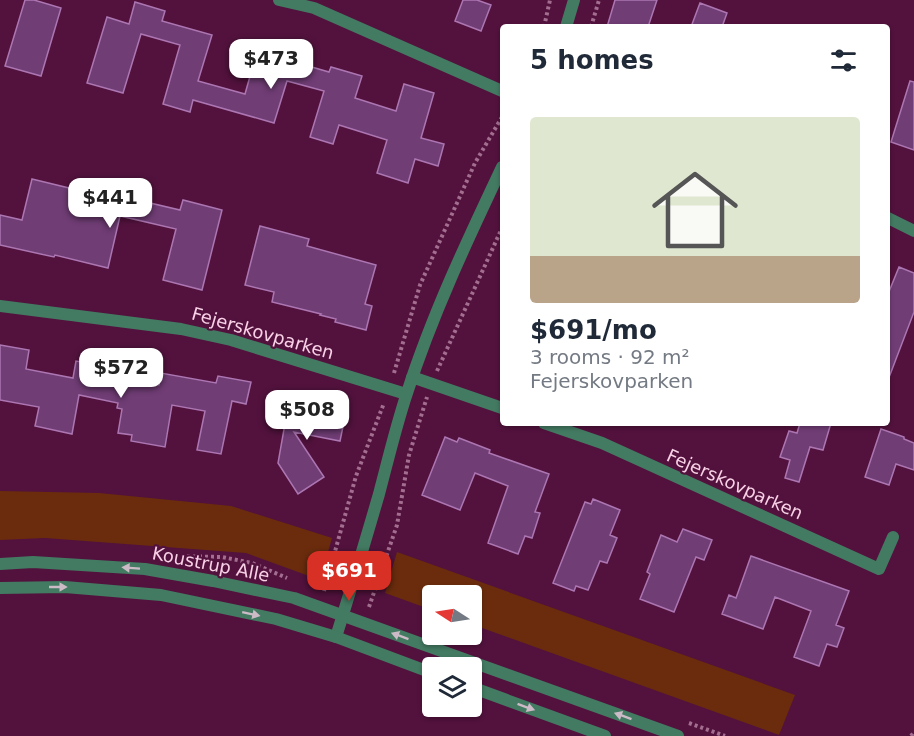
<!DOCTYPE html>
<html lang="en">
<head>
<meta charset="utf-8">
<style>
  :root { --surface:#fff; --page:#f2f2f3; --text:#1f2937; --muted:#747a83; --line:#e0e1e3; --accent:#d93025 }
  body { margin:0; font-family:"DejaVu Sans",sans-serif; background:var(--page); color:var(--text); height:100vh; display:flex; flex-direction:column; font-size:22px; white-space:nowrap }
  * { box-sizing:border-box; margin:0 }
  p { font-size:20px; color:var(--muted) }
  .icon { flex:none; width:33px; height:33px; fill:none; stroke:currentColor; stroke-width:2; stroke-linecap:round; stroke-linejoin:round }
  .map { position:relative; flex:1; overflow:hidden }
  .panel { position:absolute; left:500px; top:24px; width:390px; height:402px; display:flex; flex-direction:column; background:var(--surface); border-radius:6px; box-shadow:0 2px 4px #0004 }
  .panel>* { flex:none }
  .needle { width:39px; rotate:282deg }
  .tools { position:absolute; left:422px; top:585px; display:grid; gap:12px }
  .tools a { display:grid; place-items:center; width:60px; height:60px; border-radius:6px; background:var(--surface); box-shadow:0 2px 4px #0004; font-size:30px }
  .price { position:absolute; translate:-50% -51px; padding:0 14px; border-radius:12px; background:#fff; color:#222; font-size:20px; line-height:39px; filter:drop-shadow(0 2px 3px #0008) }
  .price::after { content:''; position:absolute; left:50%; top:36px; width:18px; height:14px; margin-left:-9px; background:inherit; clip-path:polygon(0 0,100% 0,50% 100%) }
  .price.selected { background:var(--accent); color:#fff }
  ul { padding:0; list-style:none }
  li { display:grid; align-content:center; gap:12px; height:318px; padding:0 30px }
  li+li { border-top:2px solid var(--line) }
  li span { display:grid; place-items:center; height:186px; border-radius:6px; color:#555 }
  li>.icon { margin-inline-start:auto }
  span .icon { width:108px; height:108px; fill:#fffc; stroke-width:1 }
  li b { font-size:26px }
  h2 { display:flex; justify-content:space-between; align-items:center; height:72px; padding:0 30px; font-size:26px }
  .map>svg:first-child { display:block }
  .green { fill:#6a2c0d }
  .building { fill:#703d75; stroke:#ac76b2; stroke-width:1.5 }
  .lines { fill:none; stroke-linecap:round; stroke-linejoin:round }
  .path { stroke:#a36e8f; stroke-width:4; stroke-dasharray:3 3; stroke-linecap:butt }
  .minor { stroke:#437a62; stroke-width:12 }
  .tertiary { stroke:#437a62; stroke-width:12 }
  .oneway { fill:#ccbbc6 }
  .labels { text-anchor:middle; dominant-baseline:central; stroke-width:4.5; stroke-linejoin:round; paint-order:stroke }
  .street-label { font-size:18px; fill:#f9d1e7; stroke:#52123d }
</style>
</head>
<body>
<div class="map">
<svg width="914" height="736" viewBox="0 0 914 736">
  <rect width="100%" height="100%" fill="#52123d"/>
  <path class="green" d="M0,491L99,493L231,506L332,538L320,580L246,553L45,538L0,540Z
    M397,552L795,695L779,735L471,624V596H432V610L385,593Z"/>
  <path class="building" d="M25,0H34L61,8L41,76L5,66Z
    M463,0H477L491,5L481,31L455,21Z
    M615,0H657L648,27H607Z
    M135,2L165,11L162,21L212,35L198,81L245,94L258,48L292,58L291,61L329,72L331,67L362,76L355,98L396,111L404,84L434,93L421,138L444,144L438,166L415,159L408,183L377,173L387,140L339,125L333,144L310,137L324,91L287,81L274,123L193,100L190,112L163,104L180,45L141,34L123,93L87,83L107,17L129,24Z
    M700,3L727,13L722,27H691Z
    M910,81L914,82V150L891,142Z
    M32,179L98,195L99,191L180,210L183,200L222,210L202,290L163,280L176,229L120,216L108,268L55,255L54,257L0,245V215L22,220Z
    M260,226L309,239L307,246L376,265L365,304L372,306L366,330L335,322L336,319L320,315L321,314L272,302L274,292L245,285Z
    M899,267L914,273V312L888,380H886V299Z
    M0,345L29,350L26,369L73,378L76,361L107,366L105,376L159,385L161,373L216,383L218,376L251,382L246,404L232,401L221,454L197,450L205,411L172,405L165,447L131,441L132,435L118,433L122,409L117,408L118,403L79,395L72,434L35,426L39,407L0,400Z
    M289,401L346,412L340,441L294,432L324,477L298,494L278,463Z
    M800,423H831L823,450L810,447L799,482L785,478L790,460L780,457L789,431L797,433Z
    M881,429L904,437V439L914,443V470L896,464L889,485L865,477Z
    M445,437L457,442L459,438L490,450L489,453L549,474L535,512L540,513L532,538L525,536L518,554L488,543L508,486L475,473L460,510L422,495Z
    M593,499L620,510L610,535L617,538L607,563L600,561L588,590L576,586L574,591L553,583L585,502L591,504Z
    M683,529L712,540L704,560L696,557L674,612L640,599L650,574L647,572L661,535L677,542Z
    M751,556L849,591L836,625L844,628L837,647L827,644L819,666L794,657L811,611L775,597L763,629L722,614L729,595L736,598Z"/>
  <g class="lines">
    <path class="path" d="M544,27L550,0
      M591,27L599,0
      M437,371L502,228
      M394,373L420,285L475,163L502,117
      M175,556L222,557L252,563L287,578
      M324,591L356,476L384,403
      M369,607L397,525L409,455L427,397
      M689,723L725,736
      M911,736L914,732"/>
    <path class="minor" d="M279,0L314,8L502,91
      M566,27L574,0
      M886,217L914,231
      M0,306L181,329L231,340L406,394
      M412,377L502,408
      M544,423L602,443L879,569L893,537
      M336,637C351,589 365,542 379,494C388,460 396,426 407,393C432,315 467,241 502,167"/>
    <path class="tertiary" d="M0,564L33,562L145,569L213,581L294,598L678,736
      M0,588L65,587L161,595L276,619L336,637L432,673
      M471,687L605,736"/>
  </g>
  <defs><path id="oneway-solid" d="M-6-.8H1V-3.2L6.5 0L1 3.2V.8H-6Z" transform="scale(1.5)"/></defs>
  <g class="oneway">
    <use href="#oneway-solid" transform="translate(131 568) rotate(-176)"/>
    <use href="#oneway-solid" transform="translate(58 587)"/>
    <use href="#oneway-solid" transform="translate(251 614) rotate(12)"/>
    <use href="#oneway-solid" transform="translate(400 636) rotate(-160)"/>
    <use href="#oneway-solid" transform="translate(526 707) rotate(20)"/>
    <use href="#oneway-solid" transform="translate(623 716) rotate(-160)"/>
  </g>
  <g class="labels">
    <g class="street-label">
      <text transform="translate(263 333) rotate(16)">Fejerskovparken</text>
      <text transform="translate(735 484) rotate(24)">Fejerskovparken</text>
      <text transform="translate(211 564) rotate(11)">Koustrup Alle</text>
    </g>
  </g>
</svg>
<div class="tools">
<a><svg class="needle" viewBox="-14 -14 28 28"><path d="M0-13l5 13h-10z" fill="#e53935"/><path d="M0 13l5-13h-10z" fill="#747a83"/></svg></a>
<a><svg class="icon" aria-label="layers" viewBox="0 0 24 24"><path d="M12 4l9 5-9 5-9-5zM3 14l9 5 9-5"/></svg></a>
</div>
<b class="price" style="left:271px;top:90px">$473</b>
<b class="price" style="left:110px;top:229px">$441</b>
<b class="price" style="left:121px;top:399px">$572</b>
<b class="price" style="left:307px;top:441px">$508</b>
<b class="price selected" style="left:349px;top:602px">$691</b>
<section class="panel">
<h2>5 homes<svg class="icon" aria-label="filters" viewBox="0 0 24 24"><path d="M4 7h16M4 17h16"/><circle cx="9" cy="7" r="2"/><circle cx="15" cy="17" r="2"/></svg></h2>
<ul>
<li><span style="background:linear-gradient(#dfe7d0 75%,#b9a48a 0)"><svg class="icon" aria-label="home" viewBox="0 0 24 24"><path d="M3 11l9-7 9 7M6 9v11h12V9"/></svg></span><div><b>$691/mo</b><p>3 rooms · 92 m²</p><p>Fejerskovparken</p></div></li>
</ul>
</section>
</div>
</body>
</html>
